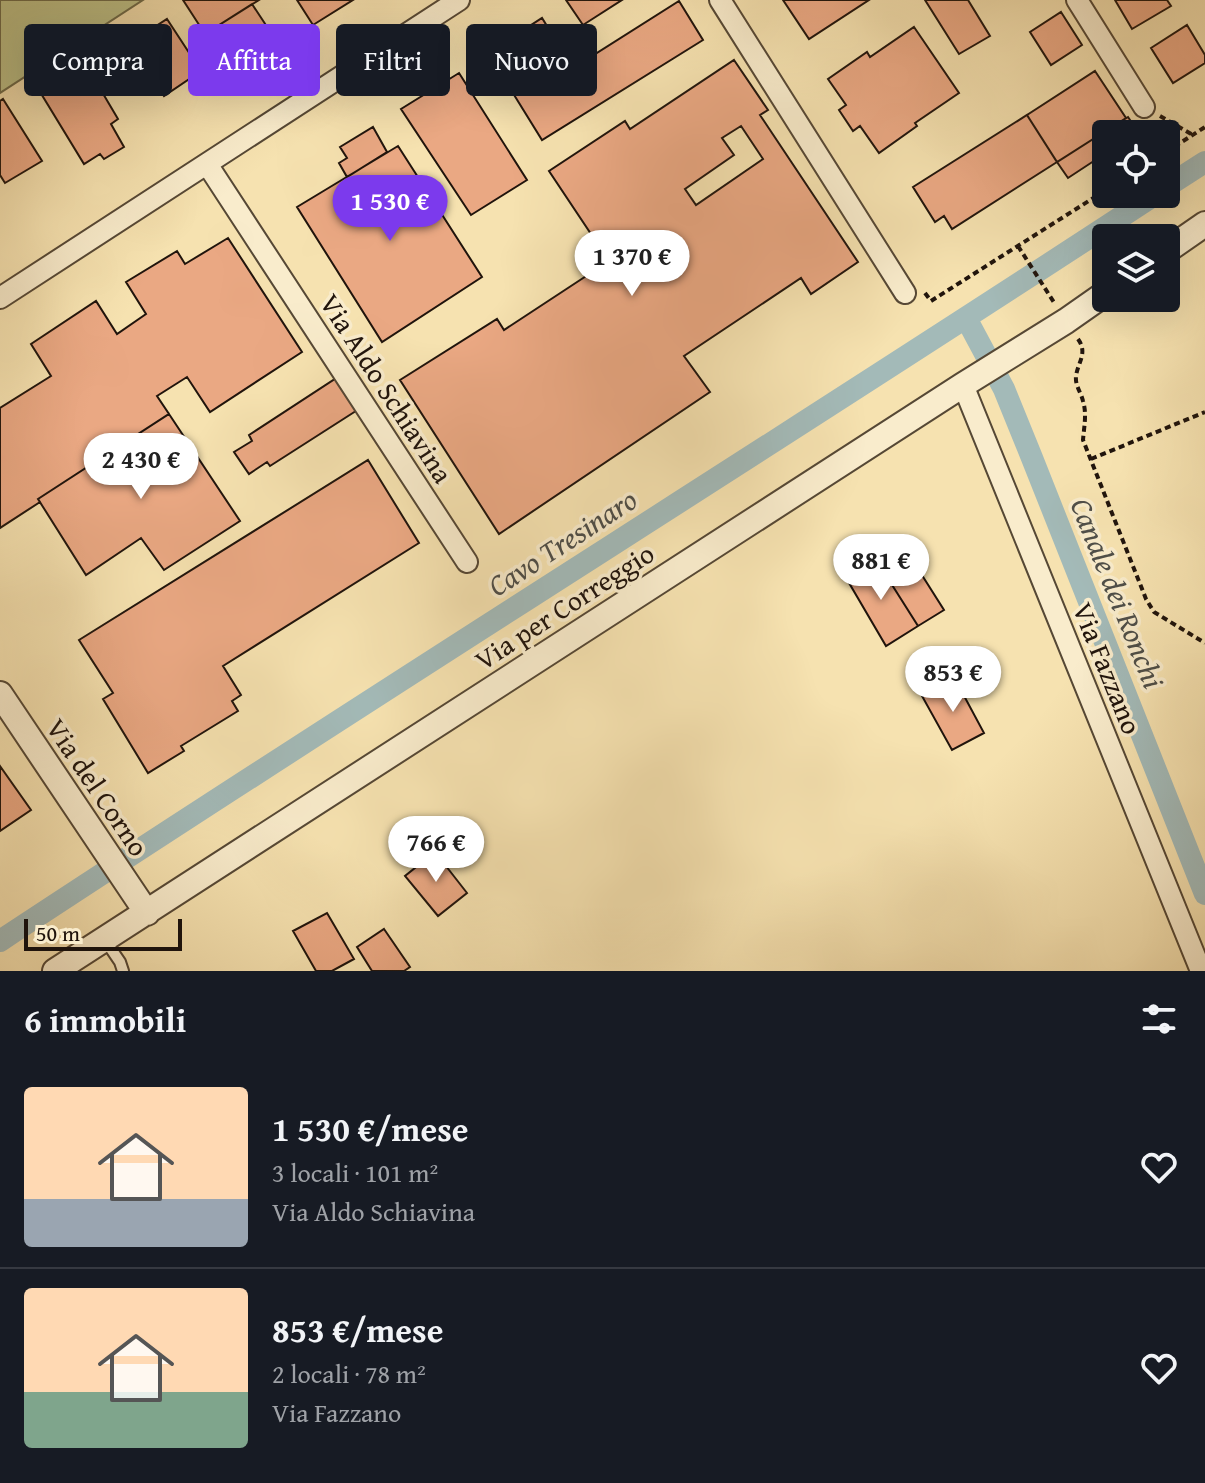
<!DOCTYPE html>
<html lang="it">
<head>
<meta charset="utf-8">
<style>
  :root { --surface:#171b24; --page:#20242c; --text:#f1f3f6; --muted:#9ea1a6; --line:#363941; --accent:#7c3aed }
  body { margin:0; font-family:"Gentium Book Plus",serif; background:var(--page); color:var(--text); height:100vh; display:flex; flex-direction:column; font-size:30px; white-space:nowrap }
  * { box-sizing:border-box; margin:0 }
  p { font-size:26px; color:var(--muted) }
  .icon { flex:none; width:44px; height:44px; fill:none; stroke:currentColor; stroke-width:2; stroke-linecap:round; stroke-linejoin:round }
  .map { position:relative; height:971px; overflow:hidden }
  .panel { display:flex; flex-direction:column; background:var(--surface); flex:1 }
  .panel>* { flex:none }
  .hud { position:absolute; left:24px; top:24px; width:800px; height:72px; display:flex; gap:16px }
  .controls { position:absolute; left:1092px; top:120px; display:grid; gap:16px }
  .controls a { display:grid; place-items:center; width:88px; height:88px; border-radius:8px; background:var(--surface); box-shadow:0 8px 32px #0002; font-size:40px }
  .scale { position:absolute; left:24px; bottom:20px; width:158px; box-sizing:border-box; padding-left:8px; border:4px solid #20140c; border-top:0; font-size:22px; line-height:28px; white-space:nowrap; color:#20140c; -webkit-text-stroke:6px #f9eccc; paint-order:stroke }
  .price { position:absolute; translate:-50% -68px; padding:0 18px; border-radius:28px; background:#fff; color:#222; font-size:26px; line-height:52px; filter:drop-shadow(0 2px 4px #0008) }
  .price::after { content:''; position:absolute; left:50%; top:48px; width:24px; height:18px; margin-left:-12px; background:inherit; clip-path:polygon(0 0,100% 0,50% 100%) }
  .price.active { background:var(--accent); color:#fff }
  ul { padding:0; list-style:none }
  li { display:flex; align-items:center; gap:24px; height:200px; padding:0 24px }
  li+li { border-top:2px solid var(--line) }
  li span { display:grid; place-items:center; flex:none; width:224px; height:160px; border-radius:8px; color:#555 }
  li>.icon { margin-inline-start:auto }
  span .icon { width:96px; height:96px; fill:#fffc; stroke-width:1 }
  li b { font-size:34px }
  h2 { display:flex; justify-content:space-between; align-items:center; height:96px; padding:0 24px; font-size:34px }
  .tag { padding:0 28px; border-radius:8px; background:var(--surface); box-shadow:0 8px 32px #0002; font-size:28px; line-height:72px }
  .tag.active { background:var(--accent); color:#fff }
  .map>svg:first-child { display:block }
  .green { fill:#bec38a; stroke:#6f6c4b; stroke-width:2 }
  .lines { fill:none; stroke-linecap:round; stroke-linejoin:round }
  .canal { stroke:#a3bab8; stroke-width:22 }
  .building { fill:#eaa883; stroke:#20140c; stroke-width:2; fill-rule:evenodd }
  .service-casing { stroke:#564835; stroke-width:14 }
  .minor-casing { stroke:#564835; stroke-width:24 }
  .tertiary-casing { stroke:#564835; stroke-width:28 }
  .path { stroke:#20140c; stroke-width:4; stroke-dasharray:6 4; stroke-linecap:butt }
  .service { stroke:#f9eccc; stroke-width:10 }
  .minor { stroke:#f9eccc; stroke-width:20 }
  .tertiary { stroke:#f9eccc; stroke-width:24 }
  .labels { text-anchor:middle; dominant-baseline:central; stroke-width:7; stroke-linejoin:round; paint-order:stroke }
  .street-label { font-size:28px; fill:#20140c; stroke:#f9eccc }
  .water-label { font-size:30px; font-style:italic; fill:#4e4e48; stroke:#f9eccc }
</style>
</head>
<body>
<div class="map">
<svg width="1205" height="971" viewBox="0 0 1205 971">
  <rect width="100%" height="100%" fill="#f6e2b0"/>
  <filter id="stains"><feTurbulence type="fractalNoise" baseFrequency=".0025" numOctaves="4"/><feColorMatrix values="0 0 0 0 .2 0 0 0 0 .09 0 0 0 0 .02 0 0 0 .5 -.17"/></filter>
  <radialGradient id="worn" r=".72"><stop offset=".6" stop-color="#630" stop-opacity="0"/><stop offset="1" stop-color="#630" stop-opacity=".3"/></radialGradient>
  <path class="green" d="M0,0H143L0,93Z"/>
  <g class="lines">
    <path class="canal" d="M1166,187L1205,162
      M966,318L1004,389L1032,458L1205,894
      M0,941C383,688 772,446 1156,194"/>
  </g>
  <path class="building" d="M183,0H259L205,34Z
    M297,0H353L313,25Z
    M566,0H622L583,25Z
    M783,0H869L809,39Z
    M925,0H968L990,36L959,54Z
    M1115,0H1167L1171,6L1132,29Z
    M679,1L703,40L542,140L488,53L542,18L573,68Z
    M252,4L279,45L234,73L208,32Z
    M1061,12L1082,45L1051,65L1030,32Z
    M167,19L201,71L164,96L130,43Z
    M1187,25L1205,55V63L1173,83L1151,48Z
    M914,27L959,93L915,123L917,126L879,153L860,126L853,131L839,110L846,105L828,79L867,52L870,57Z
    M79,53L118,119L111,124L124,147L104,159L100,154L84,164L34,82Z
    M734,60L768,110L760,115L858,262L811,294L801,278L684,356L710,392L499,534L400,380L497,319L504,330L609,261L549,171L625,121L630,129ZM741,126L763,159L696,205L685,189L734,155L722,138Z
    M1095,71L1126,118L1057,162L1027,115Z
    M459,73L527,180L471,215L401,109Z
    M3,99L42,161L5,183L0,175V101Z
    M1027,115L1057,162L952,229L944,216L935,222L913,187Z
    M1128,117L1138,132L1135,134H1106V153L1068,178L1057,162Z
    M373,127L387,152L347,177L339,163L347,158L340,147Z
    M398,146L482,277L382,342L297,207Z
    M228,238L302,352L210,412L187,377L157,396L169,414L38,499L40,502L0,528V408L51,376L31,344L96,301L117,334L146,314L126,282L177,251L185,264Z
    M338,377L359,409L270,466L267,462L249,474L234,452L252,441L249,435Z
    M169,414L240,521L164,570L141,538L86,575L38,499Z
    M368,460L419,543L223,666L241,695L232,701L238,711L181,746L184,751L148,773L103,699L113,693L79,640Z
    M901,542L944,610L918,626L875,558Z
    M875,558L918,626L886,646L845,576Z
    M955,679L984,733L952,750L922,696Z
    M0,766L31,810L0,831Z
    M435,852L467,893L438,916L405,876Z
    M327,913L354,959L332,971H316L293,931Z
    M384,929L410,967L404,971H372L357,947Z"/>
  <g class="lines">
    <g class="service-casing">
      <path id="service" d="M105,940L120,962L123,971"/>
    </g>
    <g class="minor-casing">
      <path id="minor" d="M720,0L905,293
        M1077,0L1144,107
        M207,164L467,562
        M0,298L459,0
        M963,385L1201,971"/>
    </g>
    <g class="tertiary-casing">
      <path id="tertiary" d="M1166,251L1205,224
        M0,694L147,913
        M55,971L963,385L1066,321L1106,293"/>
    </g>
    <path class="path" d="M1160,116L1193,135
      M1166,152L1205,127
      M1018,246L1055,304
      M925,293L931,301L1106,190
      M1078,339C1088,353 1078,362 1076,376C1075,386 1081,392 1083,401C1087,414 1084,427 1083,440L1146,599L1154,612L1205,643
      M1091,459L1205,412"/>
    <use href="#service" class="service"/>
    <use href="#minor" class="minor"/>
    <use href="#tertiary" class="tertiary"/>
  </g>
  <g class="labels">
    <g class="street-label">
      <text transform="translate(387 388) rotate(57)">Via Aldo Schiavina</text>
      <text transform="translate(564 606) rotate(-33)">Via per Correggio</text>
      <text transform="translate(1108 668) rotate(68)">Via Fazzano</text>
      <text transform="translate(98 787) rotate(56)">Via del Corno</text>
    </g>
    <g class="water-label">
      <text transform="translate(562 542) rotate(-33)">Cavo Tresinaro</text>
      <text transform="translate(1118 593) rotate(68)">Canale dei Ronchi</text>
    </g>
  </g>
  <rect width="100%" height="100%" filter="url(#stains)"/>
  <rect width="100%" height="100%" fill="url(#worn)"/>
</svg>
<div class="controls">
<a><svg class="icon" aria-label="locate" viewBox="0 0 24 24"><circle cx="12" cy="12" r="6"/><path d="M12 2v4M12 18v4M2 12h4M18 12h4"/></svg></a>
<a><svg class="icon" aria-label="layers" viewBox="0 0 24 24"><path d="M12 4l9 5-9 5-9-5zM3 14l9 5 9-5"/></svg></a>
</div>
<div class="scale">50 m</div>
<b class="price active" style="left:390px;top:243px">1 530 €</b>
<b class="price" style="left:632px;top:298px">1 370 €</b>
<b class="price" style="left:141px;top:501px">2 430 €</b>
<b class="price" style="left:881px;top:602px">881 €</b>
<b class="price" style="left:953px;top:714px">853 €</b>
<b class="price" style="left:436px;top:884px">766 €</b>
<div class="hud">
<a class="tag">Compra</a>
<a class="tag active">Affitta</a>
<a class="tag">Filtri</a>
<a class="tag">Nuovo</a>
</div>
</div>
<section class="panel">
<h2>6 immobili<svg class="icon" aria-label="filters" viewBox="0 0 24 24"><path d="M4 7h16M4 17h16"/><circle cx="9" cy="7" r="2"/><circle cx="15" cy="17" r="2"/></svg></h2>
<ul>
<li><span style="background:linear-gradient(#ffd9b3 70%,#9aa5b1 0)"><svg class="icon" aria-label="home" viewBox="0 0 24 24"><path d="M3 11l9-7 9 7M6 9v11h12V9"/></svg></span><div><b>1 530 €/mese</b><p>3 locali · 101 m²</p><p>Via Aldo Schiavina</p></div><svg class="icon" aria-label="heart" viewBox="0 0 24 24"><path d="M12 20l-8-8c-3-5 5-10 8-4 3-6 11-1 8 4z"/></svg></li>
<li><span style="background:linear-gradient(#ffd9b3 65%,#7fa58c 0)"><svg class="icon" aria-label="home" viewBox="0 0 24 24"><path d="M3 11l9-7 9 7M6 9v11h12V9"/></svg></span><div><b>853 €/mese</b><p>2 locali · 78 m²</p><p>Via Fazzano</p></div><svg class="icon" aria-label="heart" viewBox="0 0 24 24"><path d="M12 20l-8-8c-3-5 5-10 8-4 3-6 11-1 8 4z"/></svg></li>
</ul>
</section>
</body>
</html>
